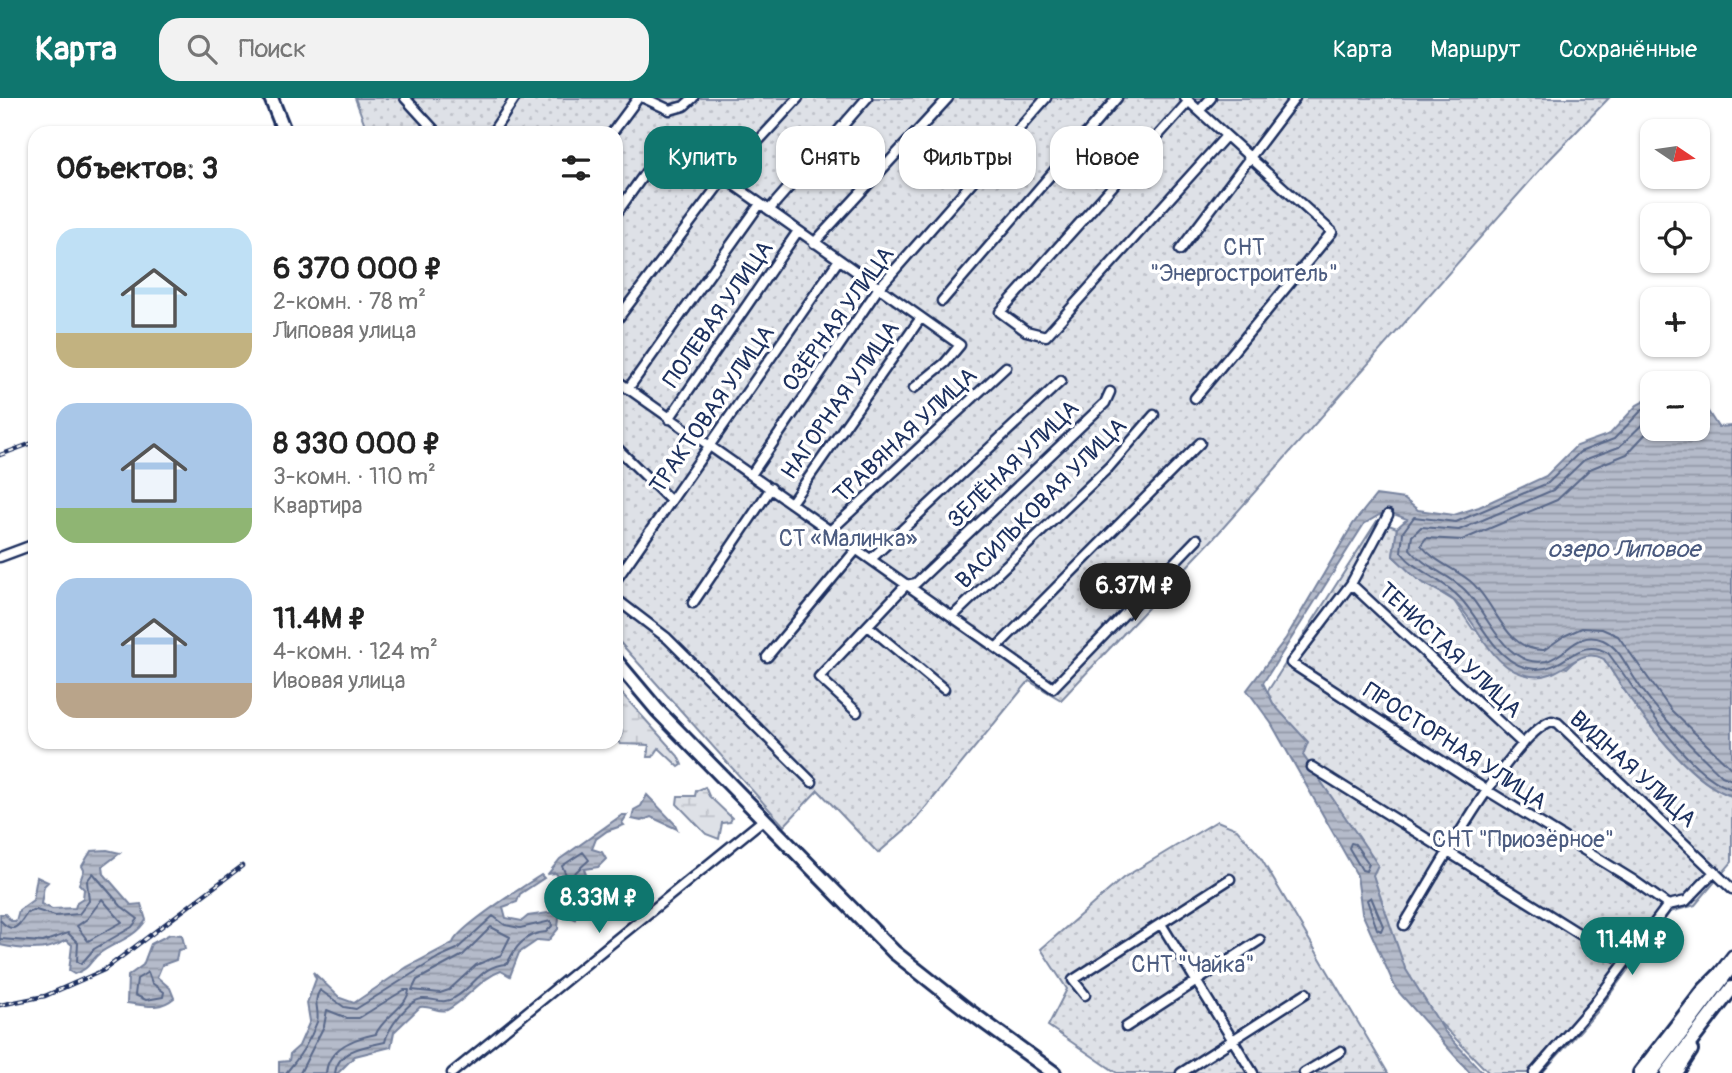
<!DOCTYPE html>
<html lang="ru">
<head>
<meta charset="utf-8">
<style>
  :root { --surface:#fff; --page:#f2f2f2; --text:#222; --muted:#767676; --accent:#0f766e }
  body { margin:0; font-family:Pangolin,sans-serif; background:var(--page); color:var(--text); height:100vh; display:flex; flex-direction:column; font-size:26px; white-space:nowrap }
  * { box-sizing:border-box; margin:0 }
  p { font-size:23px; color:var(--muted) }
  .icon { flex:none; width:38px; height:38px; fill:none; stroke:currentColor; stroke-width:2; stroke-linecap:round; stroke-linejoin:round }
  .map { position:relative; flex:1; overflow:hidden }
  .details { position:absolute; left:28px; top:28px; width:595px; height:623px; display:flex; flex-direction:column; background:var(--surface); border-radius:21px; box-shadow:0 2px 5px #0004 }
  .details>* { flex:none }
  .guide { position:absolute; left:644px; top:28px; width:665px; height:63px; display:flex; gap:14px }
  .needle { width:46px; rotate:103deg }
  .controls { position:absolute; left:1640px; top:21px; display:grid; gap:14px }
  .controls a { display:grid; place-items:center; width:70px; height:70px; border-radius:14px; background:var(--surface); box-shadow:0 2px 5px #0004; font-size:35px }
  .price { position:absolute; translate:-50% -60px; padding:0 16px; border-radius:24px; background:var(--accent); color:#fff; font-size:23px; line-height:46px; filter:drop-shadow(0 2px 4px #0008) }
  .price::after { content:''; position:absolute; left:50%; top:42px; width:21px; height:16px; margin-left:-10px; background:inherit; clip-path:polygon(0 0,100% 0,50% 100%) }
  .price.selected { background:#222; color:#fff }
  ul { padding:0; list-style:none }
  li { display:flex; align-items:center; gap:21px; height:175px; padding:0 28px }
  li span { display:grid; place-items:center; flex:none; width:196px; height:140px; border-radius:21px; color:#555 }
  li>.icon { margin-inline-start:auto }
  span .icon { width:84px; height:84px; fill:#fffc; stroke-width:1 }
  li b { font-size:30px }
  h2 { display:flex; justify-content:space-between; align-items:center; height:84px; padding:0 28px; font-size:30px }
  .chip { padding:0 24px; border-radius:21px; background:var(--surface); box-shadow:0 2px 5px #0004; font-size:24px; line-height:63px }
  .chip.selected { background:var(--accent); color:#fff }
  header { display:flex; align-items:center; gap:42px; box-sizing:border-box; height:98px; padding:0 35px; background:var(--accent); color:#fff }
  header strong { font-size:33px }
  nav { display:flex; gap:38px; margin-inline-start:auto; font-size:24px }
  .search { width:490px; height:63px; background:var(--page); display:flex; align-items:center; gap:18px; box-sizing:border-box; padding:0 24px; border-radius:21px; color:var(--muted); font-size:26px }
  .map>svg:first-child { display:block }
  .wetland { fill:url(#wetland-marsh); stroke:#7c88a2; stroke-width:2 }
  .garden { fill:url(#garden-dots); stroke:#7c88a2; stroke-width:2 }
  .water { fill:url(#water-rules); stroke:#77839f; stroke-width:2 }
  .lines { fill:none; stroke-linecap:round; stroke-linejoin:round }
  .shore { stroke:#596789; stroke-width:2 }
  .minor-casing { stroke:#1b2f5e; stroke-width:13 }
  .primary-casing { stroke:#1b2f5e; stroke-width:18 }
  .trunk-casing { stroke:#1b2f5e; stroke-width:18 }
  .minor { stroke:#fff; stroke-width:8 }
  .primary { stroke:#fff; stroke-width:12 }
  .trunk { stroke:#fff; stroke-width:12 }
  .rail-casing { stroke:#1b2f5e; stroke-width:4.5 }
  .rail { stroke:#fff; stroke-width:2; stroke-dasharray:5; stroke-linecap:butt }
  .labels { text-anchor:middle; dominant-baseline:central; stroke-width:7; stroke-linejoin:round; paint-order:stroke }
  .park-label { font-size:23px; fill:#4c5c80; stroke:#fff }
  .street-label { font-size:23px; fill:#1b2f5e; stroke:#fff }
  .water-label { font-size:24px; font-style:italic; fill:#49597e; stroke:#fff }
</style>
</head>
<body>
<header>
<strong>Карта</strong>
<div class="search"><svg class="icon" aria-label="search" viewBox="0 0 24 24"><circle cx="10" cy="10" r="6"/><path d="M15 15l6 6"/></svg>Поиск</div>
<nav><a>Карта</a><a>Маршрут</a><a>Сохранённые</a></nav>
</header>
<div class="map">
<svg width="1732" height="975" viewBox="0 0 1732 975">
  <defs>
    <pattern id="wetland-marsh" width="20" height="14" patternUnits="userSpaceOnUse" patternTransform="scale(1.75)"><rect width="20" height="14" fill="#dee1e7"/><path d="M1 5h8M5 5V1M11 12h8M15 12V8" fill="none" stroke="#bec1c9"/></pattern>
    <pattern id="garden-dots" width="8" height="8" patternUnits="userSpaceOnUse" patternTransform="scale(1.75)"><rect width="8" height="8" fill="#dee1e7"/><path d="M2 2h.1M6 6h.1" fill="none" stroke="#bec1c9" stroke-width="1.8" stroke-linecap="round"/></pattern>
    <pattern id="water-rules" width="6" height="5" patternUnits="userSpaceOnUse" patternTransform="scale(1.75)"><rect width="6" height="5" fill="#b5bbca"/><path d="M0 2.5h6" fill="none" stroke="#9298a7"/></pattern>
  </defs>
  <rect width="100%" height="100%" fill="#fff"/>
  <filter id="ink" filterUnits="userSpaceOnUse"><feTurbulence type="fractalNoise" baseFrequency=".0143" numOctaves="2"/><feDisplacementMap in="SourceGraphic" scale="14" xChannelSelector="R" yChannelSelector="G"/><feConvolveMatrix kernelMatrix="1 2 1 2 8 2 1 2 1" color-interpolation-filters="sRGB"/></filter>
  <g filter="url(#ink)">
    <path class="wetland" d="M616,589L678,658L682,667L679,669L659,650L653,659H647L649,647L620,646L616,640H621L622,632L616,621Z
      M705,689L709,698L732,720L730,724L722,725L719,741L706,736L677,706L678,698H695L696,693Z"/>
    <path class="garden" d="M355,0H1609L1547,64L1214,440L1061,602L1029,583L913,725L878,755L818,692L784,728L616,540V35H368Z
      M1377,423L1397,430L1393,458L1417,480L1454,503L1473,531L1567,570C1579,558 1588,552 1604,561C1630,602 1685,684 1732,698V764L1695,807L1670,814L1597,914L1542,975H1489L1406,890L1357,760L1264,599Z
      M1217,723L1237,731L1259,757L1388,975H1117L1048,928L1067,891L1041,851L1123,780Z"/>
    <path class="water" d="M1652,299V331H1698V307L1707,312L1718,329L1732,328V698C1686,684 1629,602 1604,561C1577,546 1563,583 1531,578C1489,572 1481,526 1453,502C1442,493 1427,489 1416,480C1408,473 1401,465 1393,458L1397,430L1407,421L1386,413L1364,426L1263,585L1274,607L1308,644L1303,657L1378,767L1373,777L1405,870L1445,934L1483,975H1470L1396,891L1362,815L1357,777L1271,625L1247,592L1286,540L1353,426L1376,397L1404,401L1418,412L1454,417L1479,409L1546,378L1576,348L1610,336L1637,307Z
      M647,697L675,726L677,731L651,719L641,723L632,721L634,712L641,708Z
      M622,717H627L622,725L624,727L607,733L596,741L592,751L602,754L606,761L598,769L584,771L587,779L579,780L576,789L563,788L556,775L548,776L560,761Z
      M107,752L120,755L103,768L104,776L131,807L141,806L146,822C135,840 115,844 100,855C89,863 91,871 74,876L69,873L72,847L66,842C49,854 22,852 0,847V816H5L11,823H16L19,812L33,802L37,779L48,784L44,788L41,806L52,811L75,810L77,804L83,800L84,791L79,786L84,772L82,768L91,753Z
      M541,777L544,780L520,796L517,804L503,809L506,820L522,823L528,818L555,814L572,799L575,801V821L563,816L559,819L558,831L548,843L538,842L519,855L510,878L501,873C480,880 467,902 447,912C440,915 428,907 420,909L394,934L391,949L355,958L338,975H279V964L289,963L290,956L299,948L310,923L307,905L316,881L313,874L340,900L354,905L407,869L453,845C457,830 524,788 541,777Z
      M170,836L182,837L185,851L178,852L176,862L162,867L157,879L170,890L174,900C159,913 143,907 127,905L128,878L143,867L151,846Z"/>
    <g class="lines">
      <path class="shore" d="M1652,307L1641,313L1614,341L1580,354L1548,385L1456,424L1414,419L1403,434L1401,454C1417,475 1443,481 1460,500C1483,524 1497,569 1535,571C1565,573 1578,537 1608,555C1637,592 1686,677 1732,691
        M1652,317L1619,349L1584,362L1553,392L1459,432L1421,429L1412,438L1410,451C1425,470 1449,476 1465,492C1488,515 1505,571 1546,563C1567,558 1577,531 1603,542C1618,549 1625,565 1633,578C1657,616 1690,647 1722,678L1732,682
        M1652,329L1627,356L1590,371L1557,402L1462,442L1426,440L1421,447C1434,464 1454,470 1470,483C1496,504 1504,553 1544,552L1564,538L1582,530L1602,531L1618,538L1671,612L1732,671
        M1351,745L1355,746L1369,766L1366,773L1362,772L1349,750Z
        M583,754L589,762L568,781L562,768Z
        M1371,799L1383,828L1381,833L1377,831L1367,802Z
        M102,801L122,824L88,843L77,828L87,821Z
        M0,822C14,838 19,827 27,815L36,812L55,818L79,816L89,803L87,783L93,775L121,808L138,821L132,829L94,851L81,866L77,863L78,845L68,835L43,844L0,841
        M491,829L510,839L501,857L476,867L449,892L440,895L412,892L417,882L463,857Z
        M148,874L152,885L164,894L163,899L146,902L135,897L137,881Z
        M286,975C298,961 310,943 317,924C320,912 312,904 320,892L344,909L356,911L439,859L457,851L493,818L505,827L520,830L551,823L552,828L546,834C526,835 515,849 507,866C481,867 474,889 454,900C442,907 435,900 422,901C408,902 387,932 385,944C366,948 338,951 335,975
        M300,975L324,928L327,912L347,920H359L404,892H409C408,908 382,920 376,936C355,940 328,950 326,975"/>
      <g class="minor-casing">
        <path id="minor" d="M405,0L437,35
          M644,0L670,12L684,8L693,0
          M1185,0L1332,134L1195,300
          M1189,3L1000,214L1026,233L1046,238L1226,38
          M1200,12L1211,0
          M492,35L515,0
          M612,35L638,0
          M724,80L960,247L945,265L914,290
          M769,112L867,0
          M616,116L655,61
          M814,145L948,0
          M1180,152L1295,0
          M942,203L1117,0
          M616,223L724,80L798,0
          M616,282L1053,590L1197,441
          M628,291L760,106
          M669,321L798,133
          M616,349L671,403
          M751,377L878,191L1046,0
          M791,405L920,221
          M1388,417L1351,486L1291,565L1488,693L1633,782L1668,807
          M830,433L1006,269
          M0,459L35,446
          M871,461L1061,283
          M616,482L838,163
          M1351,486L1523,646
          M616,501L667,540L812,684
          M693,505L771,390
          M953,518L1109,369L1154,317
          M868,528L944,591
          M997,549L1200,345
          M767,559L856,452
          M857,614L819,579L906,487L916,485L1105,305L1110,294
          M1312,669L1615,858L1627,862
          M1161,826L1253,975
          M1404,827C1429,787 1512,635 1552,623L1558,625L1732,791
          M1719,874L1732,857
          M1085,897L1073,882L1230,781
          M1126,929L1260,842
          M452,975L763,722
          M1181,975L1306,895
          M1304,975L1341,953
          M1534,975L1594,906L1668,807L1686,803L1715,773"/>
      </g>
      <g class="primary-casing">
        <path id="primary" d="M271,0L285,35
          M616,563L658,613L894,854L966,911L1054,975
          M1640,975L1705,891L1724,872
          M1676,975L1691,952"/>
      </g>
      <g class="trunk-casing">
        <path id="trunk" d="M1651,975L1732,868
          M1667,975L1732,890"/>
      </g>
      <use href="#minor" class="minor"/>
      <use href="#primary" class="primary"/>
      <use href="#trunk" class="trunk"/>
      <g class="rail-casing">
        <path id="rail" d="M0,357L35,344
          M0,907L45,898L104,872L242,768"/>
      </g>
      <use href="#rail" class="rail"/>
    </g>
  </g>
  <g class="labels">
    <g class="park-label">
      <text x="1244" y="149">СНТ<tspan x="1244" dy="26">"Энергостроитель"</tspan></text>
      <text x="848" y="440">CТ «Малинка»</text>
      <text x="1523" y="741">СНТ "Приозёрное"</text>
      <text x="1193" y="866">СНТ "Чайка"</text>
    </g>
    <g class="street-label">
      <text transform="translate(718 216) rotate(-55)">ПОЛЕВАЯ УЛИЦА</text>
      <text transform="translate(838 221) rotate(-54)">ОЗЁРНАЯ УЛИЦА</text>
      <text transform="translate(840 302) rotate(-55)">НАГОРНАЯ УЛИЦА</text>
      <text transform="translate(712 311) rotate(-55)">ТРАКТОВАЯ УЛИЦА</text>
      <text transform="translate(905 337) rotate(-43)">ТРАВЯНАЯ УЛИЦА</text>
      <text transform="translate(1013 366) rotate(-44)">ЗЕЛЁНАЯ УЛИЦА</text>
      <text transform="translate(1041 405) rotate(-45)">ВАСИЛЬКОВАЯ УЛИЦА</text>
      <text transform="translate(1450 552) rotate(43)">ТЕНИСТАЯ УЛИЦА</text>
      <text transform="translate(1455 648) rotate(33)">ПРОСТОРНАЯ УЛИЦА</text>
      <text transform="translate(1633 671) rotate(42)">ВИДНАЯ УЛИЦА</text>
    </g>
    <g class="water-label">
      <text x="1624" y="451">озеро Липовое</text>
    </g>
  </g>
</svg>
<div class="controls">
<a><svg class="needle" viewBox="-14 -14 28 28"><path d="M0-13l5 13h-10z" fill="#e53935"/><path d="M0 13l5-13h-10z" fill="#767676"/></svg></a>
<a><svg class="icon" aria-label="locate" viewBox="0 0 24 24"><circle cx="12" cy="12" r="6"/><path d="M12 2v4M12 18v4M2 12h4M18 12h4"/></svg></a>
<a>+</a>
<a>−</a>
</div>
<b class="price selected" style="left:1135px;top:525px">6.37M ₽</b>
<b class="price" style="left:599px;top:837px">8.33M ₽</b>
<b class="price" style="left:1632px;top:879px">11.4M ₽</b>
<div class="guide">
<a class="chip selected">Купить</a>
<a class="chip">Снять</a>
<a class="chip">Фильтры</a>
<a class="chip">Новое</a>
</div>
<section class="details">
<h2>Объектов: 3<svg class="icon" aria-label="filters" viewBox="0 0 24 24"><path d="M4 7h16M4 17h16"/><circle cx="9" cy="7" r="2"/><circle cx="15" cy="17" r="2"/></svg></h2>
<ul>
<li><span style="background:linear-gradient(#bfe0f5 75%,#c2b280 0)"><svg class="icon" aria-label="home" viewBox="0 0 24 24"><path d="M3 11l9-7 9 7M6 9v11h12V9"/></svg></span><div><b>6 370 000 ₽</b><p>2-комн. · 78 m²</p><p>Липовая улица</p></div></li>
<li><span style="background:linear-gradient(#a9c7e8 75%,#8fb573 0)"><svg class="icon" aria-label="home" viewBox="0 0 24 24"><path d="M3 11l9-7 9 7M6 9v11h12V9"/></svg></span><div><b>8 330 000 ₽</b><p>3-комн. · 110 m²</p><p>Квартира</p></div></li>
<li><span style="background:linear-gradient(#a9c7e8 75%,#b9a48a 0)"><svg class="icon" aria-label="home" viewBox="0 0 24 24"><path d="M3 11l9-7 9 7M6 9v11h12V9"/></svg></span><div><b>11.4M ₽</b><p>4-комн. · 124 m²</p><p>Ивовая улица</p></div></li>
</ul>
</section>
</div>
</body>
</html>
